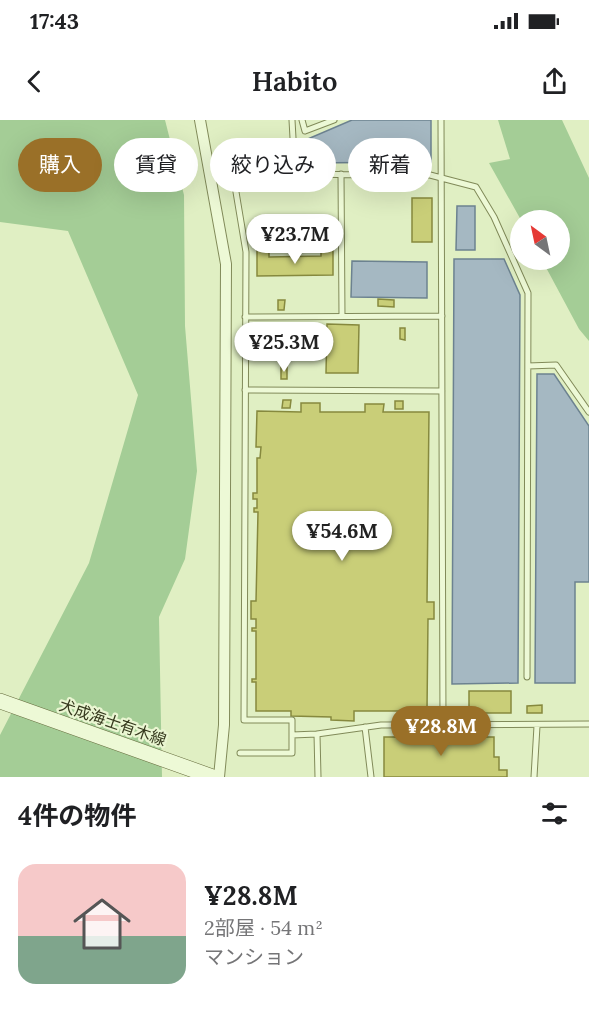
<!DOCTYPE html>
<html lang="ja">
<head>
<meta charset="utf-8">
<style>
  :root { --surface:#fff; --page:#f2f2f2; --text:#202124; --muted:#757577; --accent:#9a7028 }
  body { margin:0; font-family:Lora,"Noto Sans JP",serif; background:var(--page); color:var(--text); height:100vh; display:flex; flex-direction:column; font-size:22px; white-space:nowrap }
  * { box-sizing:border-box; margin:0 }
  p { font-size:20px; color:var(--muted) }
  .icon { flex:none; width:33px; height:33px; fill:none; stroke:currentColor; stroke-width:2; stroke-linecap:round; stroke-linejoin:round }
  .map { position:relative; height:657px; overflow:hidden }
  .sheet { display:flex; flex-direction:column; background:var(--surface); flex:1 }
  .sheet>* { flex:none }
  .hud { position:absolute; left:18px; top:18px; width:554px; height:54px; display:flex; gap:12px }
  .needle { width:39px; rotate:327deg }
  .fabs { position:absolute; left:510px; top:90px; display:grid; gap:12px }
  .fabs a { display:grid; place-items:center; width:60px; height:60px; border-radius:50%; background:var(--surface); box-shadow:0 6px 24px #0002; font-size:30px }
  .price { position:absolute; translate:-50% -51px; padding:0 14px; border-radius:21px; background:#fff; color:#222; font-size:20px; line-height:39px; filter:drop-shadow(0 2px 3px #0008) }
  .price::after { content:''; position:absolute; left:50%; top:36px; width:18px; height:14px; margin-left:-9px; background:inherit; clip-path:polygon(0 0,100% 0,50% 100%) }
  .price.current { background:var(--accent); color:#fff }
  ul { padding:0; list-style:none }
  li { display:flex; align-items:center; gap:18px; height:150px; padding:0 18px }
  li span { display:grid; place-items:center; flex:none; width:168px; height:120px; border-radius:18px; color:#555 }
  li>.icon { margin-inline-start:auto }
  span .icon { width:72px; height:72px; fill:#fffc; stroke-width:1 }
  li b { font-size:26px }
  h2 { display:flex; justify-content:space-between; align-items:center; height:72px; padding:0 18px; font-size:26px }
  .chip { padding:0 21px; border-radius:27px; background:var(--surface); box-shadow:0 6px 24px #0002; font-size:21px; line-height:54px }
  .chip.current { background:var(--accent); color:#fff }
  .status { display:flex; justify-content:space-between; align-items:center; height:42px; padding:0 30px; background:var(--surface); direction:ltr }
  .status svg { height:16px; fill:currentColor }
  header { display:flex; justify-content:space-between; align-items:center; height:78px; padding:0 18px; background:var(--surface); font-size:27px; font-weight:600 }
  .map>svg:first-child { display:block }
  .green { fill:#a4cd96 }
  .water { fill:#a5b8c2; stroke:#6c8290; stroke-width:1.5 }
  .building { fill:#c9ce78; stroke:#86893e; stroke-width:1.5 }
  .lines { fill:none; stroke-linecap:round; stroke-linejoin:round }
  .lane-casing { stroke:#818a59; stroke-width:7 }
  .street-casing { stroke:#818a59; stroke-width:12 }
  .secondary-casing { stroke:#656b3c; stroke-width:16 }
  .lane { stroke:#edf9d6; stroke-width:5 }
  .street { stroke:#edf9d6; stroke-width:10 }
  .secondary { stroke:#edf9d6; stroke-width:15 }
  .labels { text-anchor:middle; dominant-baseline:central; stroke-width:4.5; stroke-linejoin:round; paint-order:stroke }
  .street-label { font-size:16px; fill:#36391e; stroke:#eaf6d2 }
</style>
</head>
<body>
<div class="status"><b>17:43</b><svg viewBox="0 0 49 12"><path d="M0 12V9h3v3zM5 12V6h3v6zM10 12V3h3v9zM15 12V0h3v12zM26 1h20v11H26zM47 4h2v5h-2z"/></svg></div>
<header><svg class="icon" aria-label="back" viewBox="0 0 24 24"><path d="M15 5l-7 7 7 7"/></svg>Habito<svg class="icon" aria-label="share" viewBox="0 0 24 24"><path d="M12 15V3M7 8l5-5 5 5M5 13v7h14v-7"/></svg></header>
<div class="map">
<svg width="589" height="657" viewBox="0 0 589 657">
  <rect width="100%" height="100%" fill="#e0efc3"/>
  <path class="green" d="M0,0H165L184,75L185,206L197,351L185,439L159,497L162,657H0V615L89,443L138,275L68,111L0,102Z
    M498,0H562L589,58V221L579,209L542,140H560V100H521L489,43L510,39Z"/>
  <path class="water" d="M352,0H431V42L303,43V21Z
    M457,86H475V130H456Z
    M454,139H504L520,175L518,563L452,564Z
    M352,141L427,142V178L351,177Z
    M537,254H554L589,306V462H575V563H535Z"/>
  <path class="building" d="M412,78H432V122H412Z
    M257,130H269V137L321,136V130H333V155L257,156Z
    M378,179L394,180V187L378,186Z
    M278,180H285L284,190H278Z
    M327,204L359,205L358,253H326Z
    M400,208H405V220L400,219Z
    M282,209H287L286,220H281Z
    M281,247H287V259H281Z
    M283,280H291L290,288H282Z
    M395,281H403V289H395Z
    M301,283H320V292H365V284H384L383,292H429L427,482H434V499H428L427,591H354V601L331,600V597L291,596V591H256V562H252V559H256V511H252V508H256V499H251V481H256L258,392H254V388H257V379H253V373H257V338H260L261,327H256L257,291L301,292Z
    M469,571H511V593H469Z
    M542,585V593H527V586Z
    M384,617H494V637H499V650H507V657H384Z"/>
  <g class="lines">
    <g class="lane-casing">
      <path id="lane" d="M292,0L295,54
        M302,0L305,11L334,0
        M441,0L443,605
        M341,54L342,196
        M245,197L442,196
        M528,246L556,245L589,292
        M245,270L442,271
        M365,607L371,657
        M317,614L381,605L589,604
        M292,615L317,614L318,657
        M240,633H292V600H244L246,132L233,54L430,55L476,67L494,97L528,173L527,557
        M534,657L537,606"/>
    </g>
    <g class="street-casing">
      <path id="street" d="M200,0L226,144L224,605L219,657"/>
    </g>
    <g class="secondary-casing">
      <path id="secondary" d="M0,581L213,657"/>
    </g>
    <use href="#lane" class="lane"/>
    <use href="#street" class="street"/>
    <use href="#secondary" class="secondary"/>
  </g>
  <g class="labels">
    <g class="street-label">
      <text transform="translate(113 602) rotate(19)">犬成海士有木線</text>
    </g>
  </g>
</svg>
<div class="fabs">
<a><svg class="needle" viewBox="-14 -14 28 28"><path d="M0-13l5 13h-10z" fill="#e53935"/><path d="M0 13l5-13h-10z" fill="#757577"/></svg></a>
</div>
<b class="price" style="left:295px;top:145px">¥23.7M</b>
<b class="price" style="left:284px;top:253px">¥25.3M</b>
<b class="price" style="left:342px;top:442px">¥54.6M</b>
<b class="price current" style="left:441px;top:637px">¥28.8M</b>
<div class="hud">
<a class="chip current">購入</a>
<a class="chip">賃貸</a>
<a class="chip">絞り込み</a>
<a class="chip">新着</a>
</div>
</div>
<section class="sheet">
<h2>4件の物件<svg class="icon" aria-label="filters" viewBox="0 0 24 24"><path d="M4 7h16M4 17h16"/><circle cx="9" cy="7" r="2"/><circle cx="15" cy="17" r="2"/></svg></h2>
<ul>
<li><span style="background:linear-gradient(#f6c9c9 60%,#7fa58c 0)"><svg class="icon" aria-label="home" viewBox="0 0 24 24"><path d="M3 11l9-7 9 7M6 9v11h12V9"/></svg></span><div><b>¥28.8M</b><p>2部屋 · 54 m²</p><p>マンション</p></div></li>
</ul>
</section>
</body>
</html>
